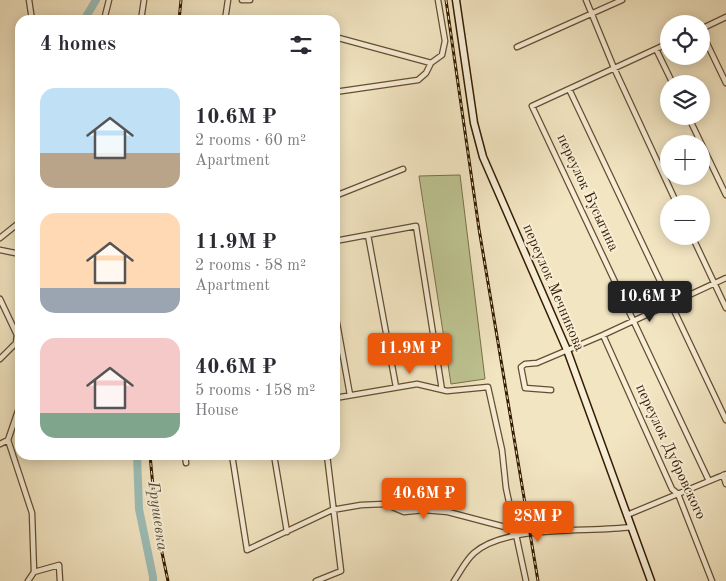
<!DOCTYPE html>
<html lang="en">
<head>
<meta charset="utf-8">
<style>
  :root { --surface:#fff; --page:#f2f2f3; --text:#2b2b33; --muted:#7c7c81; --accent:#ea580c }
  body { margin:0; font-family:"Old Standard TT",serif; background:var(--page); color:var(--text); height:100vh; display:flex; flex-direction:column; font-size:19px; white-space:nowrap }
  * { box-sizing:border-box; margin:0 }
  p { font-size:16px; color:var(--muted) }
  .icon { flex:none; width:28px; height:28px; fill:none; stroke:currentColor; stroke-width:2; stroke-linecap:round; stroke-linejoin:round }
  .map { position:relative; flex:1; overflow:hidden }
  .details { position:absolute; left:15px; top:15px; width:325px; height:445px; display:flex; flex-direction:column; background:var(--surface); border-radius:15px; box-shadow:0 2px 12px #0003 }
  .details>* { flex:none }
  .tools { position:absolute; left:660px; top:15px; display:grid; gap:10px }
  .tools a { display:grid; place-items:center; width:50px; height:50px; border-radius:50%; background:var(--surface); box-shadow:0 2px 12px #0003; font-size:25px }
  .price { position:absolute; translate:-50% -42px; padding:0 11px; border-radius:5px; background:var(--accent); color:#fff; font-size:16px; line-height:32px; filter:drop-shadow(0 1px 2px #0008) }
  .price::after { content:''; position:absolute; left:50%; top:30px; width:15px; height:11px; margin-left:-8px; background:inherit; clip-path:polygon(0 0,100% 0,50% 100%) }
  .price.active { background:#222; color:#fff }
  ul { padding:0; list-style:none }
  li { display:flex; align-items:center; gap:15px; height:125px; padding:0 25px }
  li span { display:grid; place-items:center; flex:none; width:140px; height:100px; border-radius:15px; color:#555 }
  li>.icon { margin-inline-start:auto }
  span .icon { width:60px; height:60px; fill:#fffc; stroke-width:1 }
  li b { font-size:21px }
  h2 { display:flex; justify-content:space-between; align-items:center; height:60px; padding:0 25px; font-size:21px }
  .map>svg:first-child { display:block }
  .green { fill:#bdc391; stroke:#797049 }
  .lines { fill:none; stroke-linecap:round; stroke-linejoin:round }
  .river { stroke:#9cbeb8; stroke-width:8 }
  .street-casing { stroke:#644e31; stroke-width:7 }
  .secondary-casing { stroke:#351c01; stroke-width:9 }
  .street { stroke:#f7eed7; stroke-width:4.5 }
  .secondary { stroke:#f7eed7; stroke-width:6 }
  .rail-casing { stroke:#351c01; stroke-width:3 }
  .rail { stroke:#f7eed7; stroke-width:1; stroke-dasharray:4; stroke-linecap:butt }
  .labels { text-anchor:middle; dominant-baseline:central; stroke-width:4; stroke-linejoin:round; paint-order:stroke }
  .street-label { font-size:15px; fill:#351c01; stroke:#f7eed7 }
  .water-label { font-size:16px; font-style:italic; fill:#544d38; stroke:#f7eed7 }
</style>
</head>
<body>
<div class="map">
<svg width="726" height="581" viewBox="0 0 726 581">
  <rect width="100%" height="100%" fill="#f2e5c2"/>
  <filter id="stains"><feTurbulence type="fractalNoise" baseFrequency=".004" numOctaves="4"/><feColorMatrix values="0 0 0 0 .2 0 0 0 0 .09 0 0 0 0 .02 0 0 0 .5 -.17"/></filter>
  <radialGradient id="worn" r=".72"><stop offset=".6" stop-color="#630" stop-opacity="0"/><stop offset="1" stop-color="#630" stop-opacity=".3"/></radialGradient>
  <path class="green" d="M460,175L485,379L451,384L419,176Z"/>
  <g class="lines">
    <path class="river" d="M84,20L96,0
      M137,455L139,509L153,577V581"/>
    <g class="street-casing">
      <path id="street" d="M29,0L32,20
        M242,0H250
        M586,0L614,68L677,204
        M104,20L109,0
        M141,20L144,0
        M225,20L228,0
        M701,29L726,17
        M701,31L726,83
        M335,37L431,63
        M669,43L532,106L709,481
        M517,47L622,0
        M656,49L673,84
        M569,89L726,420
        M335,92L418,80L426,73L431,63L442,55L445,41L438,0
        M688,116L726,195
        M335,196L403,169
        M368,235L396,387
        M692,236L726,308
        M0,238L20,222
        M335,241L416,226L442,390
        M0,250L20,254
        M0,299L17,335L16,343L0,359
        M335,312L350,395
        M603,335L672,489L678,494L712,581
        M551,390L525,388L521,367L525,364L537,363L603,335L726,278
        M335,398L417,384L447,391L488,387L502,450L506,488L526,581
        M20,405L8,440L32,513L34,572L28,581
        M0,444L8,440
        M185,455L186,463
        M232,455L247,550L332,510L361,505L385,504L404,512L424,510L448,512L505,527L517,536
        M274,455L287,532
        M723,475L726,484
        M627,515L726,474
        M34,572L59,565L60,581
        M316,581L341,571L327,455
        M454,581C460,572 466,560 474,553C507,524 588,533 631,527"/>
    </g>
    <g class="secondary-casing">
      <path id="secondary" d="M456,0L474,123L483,157L567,350L651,581"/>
    </g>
    <use href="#street" class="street"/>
    <use href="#secondary" class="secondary"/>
    <g class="rail-casing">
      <path id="rail" d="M446,0L479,229L538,581
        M179,20L181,0
        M150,455L157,529L168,581"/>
    </g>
    <use href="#rail" class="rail"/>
  </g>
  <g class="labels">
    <g class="street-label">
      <text transform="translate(587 193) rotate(65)">переулок Бусыгина</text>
      <text transform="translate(553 288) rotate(67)">переулок Мечникова</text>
      <text transform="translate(670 452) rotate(65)">переулок Дубровского</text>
    </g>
    <g class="water-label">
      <text transform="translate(157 516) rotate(82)">Грушевка</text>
    </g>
  </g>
  <rect width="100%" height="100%" filter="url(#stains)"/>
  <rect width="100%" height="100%" fill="url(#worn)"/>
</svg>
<div class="tools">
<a><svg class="icon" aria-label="locate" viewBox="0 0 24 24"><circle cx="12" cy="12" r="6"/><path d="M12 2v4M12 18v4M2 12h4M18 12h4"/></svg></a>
<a><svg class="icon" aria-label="layers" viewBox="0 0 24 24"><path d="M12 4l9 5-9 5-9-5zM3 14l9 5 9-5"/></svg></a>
<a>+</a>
<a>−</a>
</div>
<b class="price active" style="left:650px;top:323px">10.6M ₽</b>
<b class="price" style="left:410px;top:375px">11.9M ₽</b>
<b class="price" style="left:424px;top:520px">40.6M ₽</b>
<b class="price" style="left:538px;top:543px">28M ₽</b>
<section class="details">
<h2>4 homes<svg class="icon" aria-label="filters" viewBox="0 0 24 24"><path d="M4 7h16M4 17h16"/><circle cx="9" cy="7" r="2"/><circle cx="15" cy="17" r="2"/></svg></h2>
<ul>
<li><span style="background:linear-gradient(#bfe0f5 65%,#b9a48a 0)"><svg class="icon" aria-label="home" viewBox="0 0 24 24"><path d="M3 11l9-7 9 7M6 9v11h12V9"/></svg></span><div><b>10.6M ₽</b><p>2 rooms · 60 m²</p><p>Apartment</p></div></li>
<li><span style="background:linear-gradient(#ffd9b3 75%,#9aa5b1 0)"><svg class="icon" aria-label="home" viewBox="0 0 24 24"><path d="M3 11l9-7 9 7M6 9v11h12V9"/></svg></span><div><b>11.9M ₽</b><p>2 rooms · 58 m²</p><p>Apartment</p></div></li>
<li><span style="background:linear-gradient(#f6c9c9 75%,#7fa58c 0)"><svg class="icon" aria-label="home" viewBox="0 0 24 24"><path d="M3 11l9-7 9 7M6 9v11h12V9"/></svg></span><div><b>40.6M ₽</b><p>5 rooms · 158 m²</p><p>House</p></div></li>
</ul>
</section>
</div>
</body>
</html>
